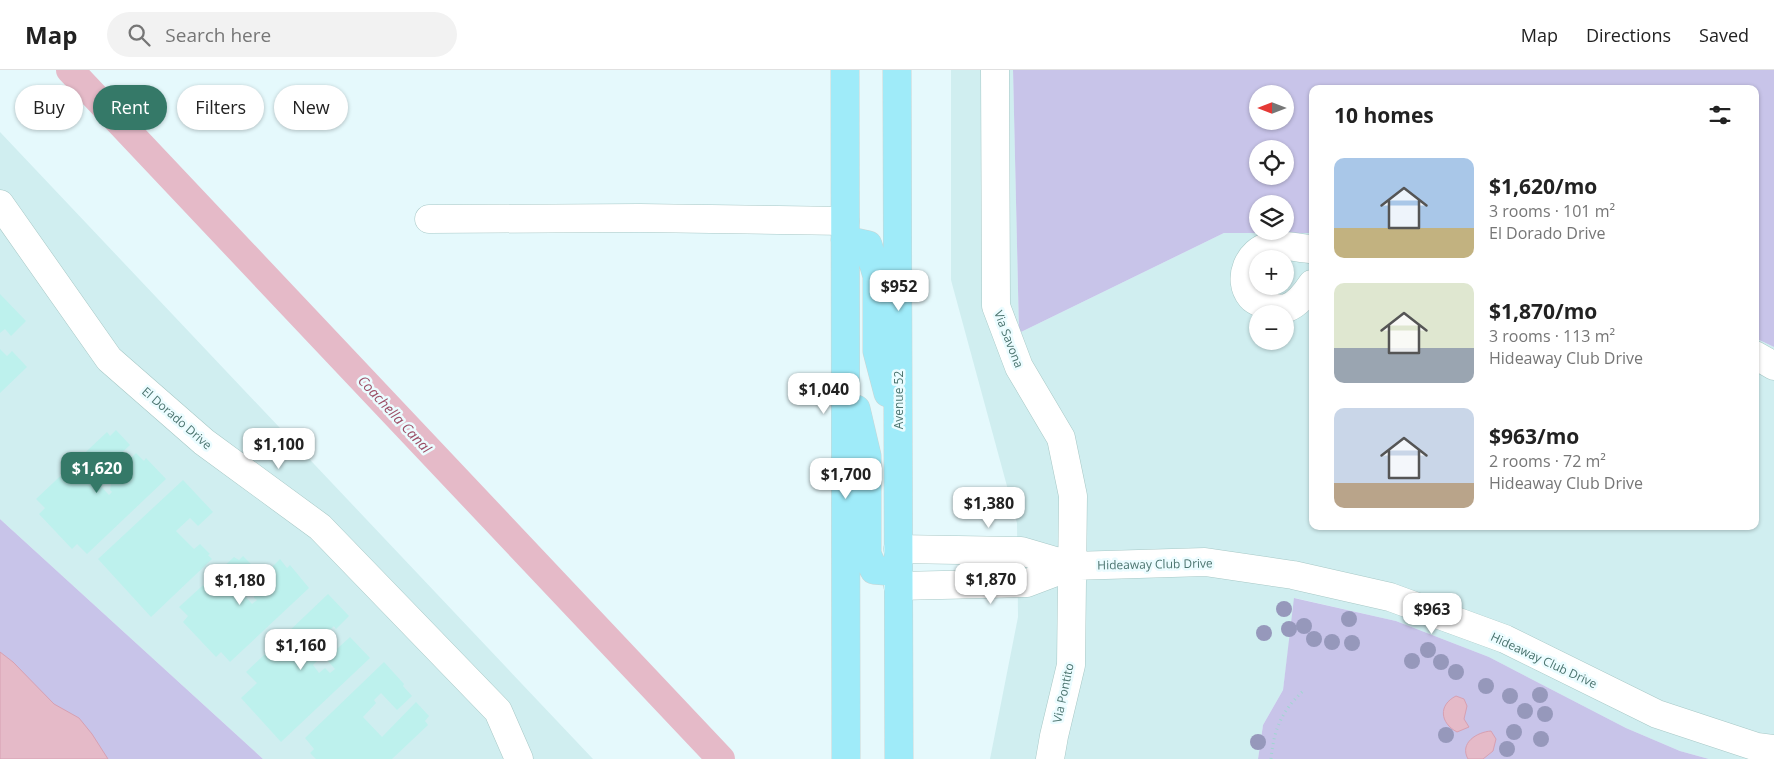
<!DOCTYPE html>
<html lang="en">
<head>
<meta charset="utf-8">
<style>
  :root { --surface:#fff; --page:#f2f2f2; --text:#222; --muted:#767676; --line:#e0e0e0; --accent:#357968 }
  body { margin:0; font-family:"Open Sans",sans-serif; background:var(--page); color:var(--text); height:100vh; display:flex; flex-direction:column; font-size:19px; white-space:nowrap }
  * { box-sizing:border-box; margin:0 }
  p { font-size:16px; color:var(--muted) }
  .icon { flex:none; width:28px; height:28px; fill:none; stroke:currentColor; stroke-width:2; stroke-linecap:round; stroke-linejoin:round }
  .map { position:relative; flex:1; overflow:hidden }
  .side { position:absolute; left:1309px; top:15px; width:450px; height:445px; display:flex; flex-direction:column; background:var(--surface); border-radius:10px; box-shadow:0 1px 4px #0004 }
  .side>* { flex:none }
  .hud { position:absolute; left:15px; top:15px; width:475px; height:45px; display:flex; gap:10px }
  .needle { width:32px; rotate:270deg }
  .tools { position:absolute; left:1249px; top:15px; display:grid; gap:10px }
  .tools a { display:grid; place-items:center; width:45px; height:45px; border-radius:50%; background:var(--surface); box-shadow:0 1px 4px #0004; font-size:25px }
  .price { position:absolute; translate:-50% -42px; padding:0 11px; border-radius:10px; background:#fff; color:#222; font-size:16px; line-height:32px; filter:drop-shadow(0 1px 2px #0008) }
  .price::after { content:''; position:absolute; left:50%; top:30px; width:15px; height:11px; margin-left:-8px; background:inherit; clip-path:polygon(0 0,100% 0,50% 100%) }
  .price.current { background:var(--accent); color:#fff }
  ul { padding:0; list-style:none }
  li { display:flex; align-items:center; gap:15px; height:125px; padding:0 25px }
  li span { display:grid; place-items:center; flex:none; width:140px; height:100px; border-radius:10px; color:#555 }
  li>.icon { margin-inline-start:auto }
  span .icon { width:60px; height:60px; fill:#fffc; stroke-width:1 }
  li b { font-size:21px }
  h2 { display:flex; justify-content:space-between; align-items:center; height:60px; padding:0 25px; font-size:21px }
  .tag { padding:0 18px; border-radius:22px; background:var(--surface); box-shadow:0 1px 4px #0004; font-size:18px; line-height:45px }
  .tag.current { background:var(--accent); color:#fff }
  header { display:flex; align-items:center; gap:30px; box-sizing:border-box; height:70px; padding:0 25px; background:var(--surface); border-bottom:1px solid var(--line) }
  header strong { font-size:24px }
  nav { display:flex; gap:28px; margin-inline-start:auto; font-size:18px }
  .search { width:350px; height:45px; background:var(--page); display:flex; align-items:center; gap:12px; box-sizing:border-box; padding:0 18px; border-radius:28px; color:var(--muted); font-size:19px }
  .map>svg:first-child { display:block }
  .residential { fill:#d0eef0; fill-rule:evenodd }
  .green { fill:#c8c4e9; fill-rule:evenodd }
  .water { fill:#e5bac8; stroke:#d7a0b2 }
  .lines { fill:none; stroke-linecap:round; stroke-linejoin:round }
  .canal { stroke:#e5bac8; stroke-width:28 }
  .building { fill:#bdf1ed }
  .minor-casing { stroke:#a7c8c6; stroke-width:29 }
  .major-casing { stroke:#c9d5d4; stroke-width:29 }
  .path { stroke:#a0d6d1; stroke-width:3; stroke-dasharray:1 4; stroke-linecap:butt }
  .minor { stroke:#fff; stroke-width:28 }
  .major { stroke:#9febf9; stroke-width:28 }
  .tree { fill:#9698bb }
  .labels { text-anchor:middle; dominant-baseline:central; stroke-width:5; stroke-linejoin:round; paint-order:stroke }
  .street-label { font-size:12px; fill:#4b746f; stroke:#ebfcff }
  .water-label { font-size:14px; font-style:italic; fill:#9c4e66; stroke:#ebfcff }
</style>
</head>
<body>
<header>
<strong>Map</strong>
<div class="search"><svg class="icon" aria-label="search" viewBox="0 0 24 24"><circle cx="10" cy="10" r="6"/><path d="M15 15l6 6"/></svg>Search here</div>
<nav><a>Map</a><a>Directions</a><a>Saved</a></nav>
</header>
<div class="map">
<svg width="1774" height="689" viewBox="0 0 1774 689">
  <rect width="100%" height="100%" fill="#e5f9fc"/>
  <path class="residential" d="M951,0H1013L1019,263L1224,163H1312V456H1755V268L1774,277V689H1709L1680,681L1626,658L1489,587L1396,551L1295,528L1283,620L1263,655L1258,689H990L1018,547L1017,453L951,210ZM1258,189H1285V216H1258ZM1258,244H1285V271H1258Z
    M0,62L593,689H263L0,449Z"/>
  <path class="green" d="M1013,0H1774V277L1755,268V19H1312V163H1224L1019,263ZM1258,24H1285V51H1258ZM1258,79H1285V106H1258ZM1258,134H1285V161H1258Z
    M0,449L263,689H0Z
    M1294,528L1396,551L1489,587L1626,658L1680,681L1709,689H1258L1263,655L1283,620Z"/>
  <path class="water" d="M0,582L13,592L54,634L79,648L92,664L108,689H0Z
    M1456,626L1464,629L1467,636L1464,649L1469,657L1457,662C1440,653 1438,635 1456,626Z
    M1491,661L1496,669L1493,681L1483,689H1468C1459,673 1477,662 1491,661Z"/>
  <g class="lines">
    <path class="canal" d="M70,0L721,689"/>
  </g>
  <path class="building" d="M0,224L26,251L11,266L5,259L0,263Z
    M0,279L7,286L12,281L27,297L0,323Z
    M116,360L130,375L94,409L109,425L112,422L110,420L111,413L120,404L117,402L136,383L144,391L146,388L166,409L87,484L77,474L72,479L39,444L45,438L36,429L107,362L110,366Z
    M183,410L213,442L198,456L190,448L176,461L194,479L200,474L210,484L208,485L212,489L151,547L98,489Z
    M243,486L256,499L238,518L252,534L257,530L254,528V522L262,513L259,510L280,489L287,498L290,495L309,518L230,592L221,582L216,587L183,552L188,546L179,537L234,487L239,490Z
    M328,524L349,546L336,559L334,556L308,581L317,591L313,595L319,603L325,598L330,603L335,599L326,589L350,567L370,588L281,672L241,628L257,613L246,602Z
    M384,592L404,614L403,616L412,626L397,640L381,623L374,630L376,633L363,647L382,667L416,632L429,646L425,651L428,655L392,689H316L310,683L314,679L305,668Z"/>
  <g class="lines">
    <g class="minor-casing">
      <path id="minor" d="M995,0L996,236L1019,297L1061,368L1073,426L1071,595L1054,666L1050,689
        M0,134L109,289L204,372L320,457L498,641L519,689
        M429,149L640,148L845,151
        M1312,179C1300,179 1281,173 1270,176C1249,180 1236,209 1251,227C1255,232 1263,234 1268,236C1273,238 1282,239 1287,238C1298,234 1306,223 1312,214
        M1755,285L1774,296
        M898,479L1021,481L1072,496L1205,492L1293,505L1390,527L1505,569L1657,644L1757,677L1774,679
        M898,516L1027,513L1072,496"/>
    </g>
    <g class="major-casing">
      <path id="major" d="M845,0L846,689
        M897,0L899,689
        M845,170L868,175L877,206V281L888,323
        M856,339L867,386V484L874,500L898,502"/>
    </g>
    <path class="path" d="M1271,689C1274,659 1281,642 1303,621"/>
    <use href="#minor" class="minor"/>
    <use href="#major" class="major"/>
  </g>
  <g class="tree">
    <circle cx="1284" cy="539" r="8"/>
    <circle cx="1349" cy="549" r="8"/>
    <circle cx="1304" cy="556" r="8"/>
    <circle cx="1289" cy="559" r="8"/>
    <circle cx="1264" cy="563" r="8"/>
    <circle cx="1314" cy="569" r="8"/>
    <circle cx="1332" cy="572" r="8"/>
    <circle cx="1352" cy="573" r="8"/>
    <circle cx="1428" cy="580" r="8"/>
    <circle cx="1412" cy="591" r="8"/>
    <circle cx="1441" cy="592" r="8"/>
    <circle cx="1456" cy="602" r="8"/>
    <circle cx="1486" cy="616" r="8"/>
    <circle cx="1540" cy="625" r="8"/>
    <circle cx="1510" cy="626" r="8"/>
    <circle cx="1525" cy="641" r="8"/>
    <circle cx="1545" cy="644" r="8"/>
    <circle cx="1514" cy="662" r="8"/>
    <circle cx="1446" cy="665" r="8"/>
    <circle cx="1541" cy="669" r="8"/>
    <circle cx="1258" cy="672" r="8"/>
    <circle cx="1507" cy="679" r="8"/>
  </g>
  <g class="labels">
    <g class="street-label">
      <text transform="translate(1009 269) rotate(69)">Via Savona</text>
      <text transform="translate(898 330) rotate(-90)">Avenue 52</text>
      <text transform="translate(177 348) rotate(41)">El Dorado Drive</text>
      <text transform="translate(1155 494) rotate(-1)">Hideaway Club Drive</text>
      <text transform="translate(1544 590) rotate(25)">Hideaway Club Drive</text>
      <text transform="translate(1063 623) rotate(-78)">Via Pontito</text>
    </g>
    <g class="water-label">
      <text transform="translate(395 344) rotate(47)">Coachella Canal</text>
    </g>
  </g>
</svg>
<div class="tools">
<a><svg class="needle" viewBox="-14 -14 28 28"><path d="M0-13l5 13h-10z" fill="#e53935"/><path d="M0 13l5-13h-10z" fill="#767676"/></svg></a>
<a><svg class="icon" aria-label="locate" viewBox="0 0 24 24"><circle cx="12" cy="12" r="6"/><path d="M12 2v4M12 18v4M2 12h4M18 12h4"/></svg></a>
<a><svg class="icon" aria-label="layers" viewBox="0 0 24 24"><path d="M12 4l9 5-9 5-9-5zM3 14l9 5 9-5"/></svg></a>
<a>+</a>
<a>−</a>
</div>
<b class="price" style="left:899px;top:242px">$952</b>
<b class="price" style="left:824px;top:345px">$1,040</b>
<b class="price" style="left:279px;top:400px">$1,100</b>
<b class="price current" style="left:97px;top:424px">$1,620</b>
<b class="price" style="left:846px;top:430px">$1,700</b>
<b class="price" style="left:989px;top:459px">$1,380</b>
<b class="price" style="left:991px;top:535px">$1,870</b>
<b class="price" style="left:240px;top:536px">$1,180</b>
<b class="price" style="left:1432px;top:565px">$963</b>
<b class="price" style="left:301px;top:601px">$1,160</b>
<div class="hud">
<a class="tag">Buy</a>
<a class="tag current">Rent</a>
<a class="tag">Filters</a>
<a class="tag">New</a>
</div>
<section class="side">
<h2>10 homes<svg class="icon" aria-label="filters" viewBox="0 0 24 24"><path d="M4 7h16M4 17h16"/><circle cx="9" cy="7" r="2"/><circle cx="15" cy="17" r="2"/></svg></h2>
<ul>
<li><span style="background:linear-gradient(#a9c7e8 70%,#c2b280 0)"><svg class="icon" aria-label="home" viewBox="0 0 24 24"><path d="M3 11l9-7 9 7M6 9v11h12V9"/></svg></span><div><b>$1,620/mo</b><p>3 rooms · 101 m²</p><p>El Dorado Drive</p></div></li>
<li><span style="background:linear-gradient(#dfe7d0 65%,#9aa5b1 0)"><svg class="icon" aria-label="home" viewBox="0 0 24 24"><path d="M3 11l9-7 9 7M6 9v11h12V9"/></svg></span><div><b>$1,870/mo</b><p>3 rooms · 113 m²</p><p>Hideaway Club Drive</p></div></li>
<li><span style="background:linear-gradient(#c9d6e8 75%,#b9a48a 0)"><svg class="icon" aria-label="home" viewBox="0 0 24 24"><path d="M3 11l9-7 9 7M6 9v11h12V9"/></svg></span><div><b>$963/mo</b><p>2 rooms · 72 m²</p><p>Hideaway Club Drive</p></div></li>
</ul>
</section>
</div>
</body>
</html>
